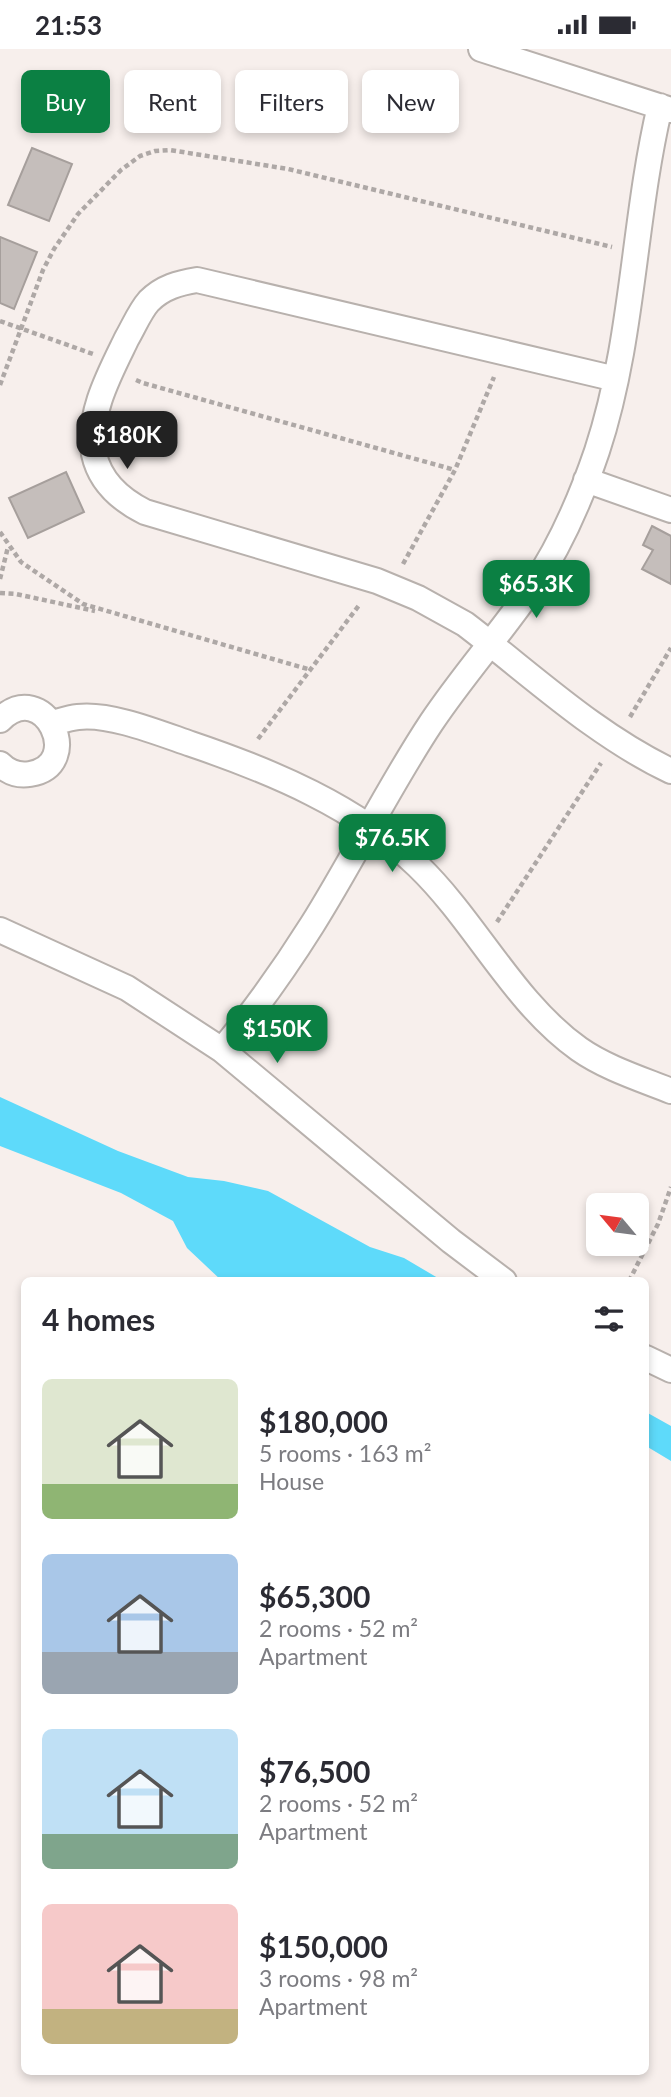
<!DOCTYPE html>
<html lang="en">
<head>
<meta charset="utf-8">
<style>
  :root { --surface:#fff; --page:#f2f2f3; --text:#2b2b33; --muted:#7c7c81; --accent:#0b8043 }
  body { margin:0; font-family:Lato,sans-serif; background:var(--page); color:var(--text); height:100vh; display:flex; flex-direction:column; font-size:26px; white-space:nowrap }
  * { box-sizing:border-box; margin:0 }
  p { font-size:23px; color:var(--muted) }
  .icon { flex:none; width:38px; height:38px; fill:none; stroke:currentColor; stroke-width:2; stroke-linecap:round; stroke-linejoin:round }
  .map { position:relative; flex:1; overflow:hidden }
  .panel { position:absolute; left:21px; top:1228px; width:628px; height:798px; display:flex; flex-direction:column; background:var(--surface); border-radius:10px; box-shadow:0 4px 10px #0003 }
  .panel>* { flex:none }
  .top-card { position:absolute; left:21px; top:21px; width:630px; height:63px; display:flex; gap:14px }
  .needle { width:46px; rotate:299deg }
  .fabs { position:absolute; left:586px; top:1144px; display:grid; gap:14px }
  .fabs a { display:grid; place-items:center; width:63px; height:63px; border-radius:10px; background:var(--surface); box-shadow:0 4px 10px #0003; font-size:35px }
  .price { position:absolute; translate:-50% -60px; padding:0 16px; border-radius:14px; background:var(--accent); color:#fff; font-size:23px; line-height:46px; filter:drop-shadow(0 2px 4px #0008) }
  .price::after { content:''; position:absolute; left:50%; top:42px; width:21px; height:16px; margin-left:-10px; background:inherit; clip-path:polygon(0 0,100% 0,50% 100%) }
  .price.selected { background:#222; color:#fff }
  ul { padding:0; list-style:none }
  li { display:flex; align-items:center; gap:21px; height:175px; padding:0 21px }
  li span { display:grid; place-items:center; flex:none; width:196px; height:140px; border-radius:10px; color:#555 }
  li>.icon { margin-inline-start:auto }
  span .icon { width:84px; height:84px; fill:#fffc; stroke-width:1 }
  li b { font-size:30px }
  h2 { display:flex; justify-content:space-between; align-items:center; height:84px; padding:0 21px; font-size:30px }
  .pill { padding:0 24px; border-radius:10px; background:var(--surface); box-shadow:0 4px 10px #0003; font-size:24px; line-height:63px }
  .pill.selected { background:var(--accent); color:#fff }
  .status { display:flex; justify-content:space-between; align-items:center; height:49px; padding:0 35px; background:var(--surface); direction:ltr }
  .status svg { height:19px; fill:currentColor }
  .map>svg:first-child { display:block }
  .water { fill:#5edafa }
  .building { fill:#c5bebb; stroke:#a69f9c; stroke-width:2 }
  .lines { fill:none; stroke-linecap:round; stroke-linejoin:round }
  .minor-casing { stroke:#b8b1ad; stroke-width:28 }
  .path { stroke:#aea8a6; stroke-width:4.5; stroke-dasharray:5 3.5; stroke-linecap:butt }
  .minor { stroke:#fff; stroke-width:24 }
</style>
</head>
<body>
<div class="status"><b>21:53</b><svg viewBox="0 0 49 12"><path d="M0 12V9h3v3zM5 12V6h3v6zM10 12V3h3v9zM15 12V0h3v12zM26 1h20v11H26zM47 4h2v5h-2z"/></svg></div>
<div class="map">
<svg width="671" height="2048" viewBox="0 0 671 2048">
  <rect width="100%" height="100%" fill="#f7efec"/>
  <path class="water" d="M0,1048L118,1102L188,1128L224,1132L268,1142L370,1198L404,1209L443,1232H222L187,1199L173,1172L121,1144L0,1097Z
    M646,1363L671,1377V1412L646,1397Z"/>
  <path class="building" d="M32,99L72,115L49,172L8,156Z
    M0,188L37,203L14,260L0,254Z
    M66,423L84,463L28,489L9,449Z
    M652,477L671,487V535L642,520L653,501L643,496Z"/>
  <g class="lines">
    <g class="minor-casing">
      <path id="minor" d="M481,0L671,61
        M616,330L197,231C179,234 163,238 149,252C140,262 134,277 127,289C110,324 87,365 94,405C100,433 121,451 145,463L377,532L418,549L465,575C532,626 595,686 671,722
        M586,431L671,461
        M0,671C44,627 86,716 30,725C18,727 8,723 0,715
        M52,674C60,672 69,669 78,668C110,664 159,684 191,695C271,722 357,758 418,817C476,873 513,953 579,1000C606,1019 641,1030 671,1042
        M0,881L127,939L222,1001L451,1192L504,1232
        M222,1001C255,961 285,919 312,876C354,809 388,739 431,674C463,626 501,584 533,537C561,496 581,449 597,402C634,290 633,171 660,57
        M646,1309L671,1321"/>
    </g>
    <path class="path" d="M0,272L93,305
      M136,331L143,334L455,421
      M0,336L43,221L54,200L78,165L121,121L140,107L155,102L170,101L288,120L612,198
      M0,483L21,513L83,555L311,621
      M403,515L455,421L494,328
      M0,530L8,498
      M0,544L16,545L95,562
      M630,668L671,599
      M258,690L360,555
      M497,873L601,714
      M629,1232L658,1175L671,1138"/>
    <use href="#minor" class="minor"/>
  </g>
</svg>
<div class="fabs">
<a><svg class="needle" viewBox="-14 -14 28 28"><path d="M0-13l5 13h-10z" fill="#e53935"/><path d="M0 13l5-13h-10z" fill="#7c7c81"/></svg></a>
</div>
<b class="price selected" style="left:127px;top:422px">$180K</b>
<b class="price" style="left:536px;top:571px">$65.3K</b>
<b class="price" style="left:392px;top:825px">$76.5K</b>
<b class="price" style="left:277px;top:1016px">$150K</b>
<div class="top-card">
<a class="pill selected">Buy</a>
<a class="pill">Rent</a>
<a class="pill">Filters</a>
<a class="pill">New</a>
</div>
<section class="panel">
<h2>4 homes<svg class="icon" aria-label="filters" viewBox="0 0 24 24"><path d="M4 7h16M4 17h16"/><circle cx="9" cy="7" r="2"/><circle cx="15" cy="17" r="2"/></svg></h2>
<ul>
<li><span style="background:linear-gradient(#dfe7d0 75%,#8fb573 0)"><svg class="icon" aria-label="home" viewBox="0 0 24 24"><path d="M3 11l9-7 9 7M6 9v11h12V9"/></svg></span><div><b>$180,000</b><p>5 rooms · 163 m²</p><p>House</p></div></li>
<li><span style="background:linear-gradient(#a9c7e8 70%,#9aa5b1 0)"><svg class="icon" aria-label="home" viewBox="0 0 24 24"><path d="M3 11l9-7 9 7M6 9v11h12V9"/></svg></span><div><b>$65,300</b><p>2 rooms · 52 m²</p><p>Apartment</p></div></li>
<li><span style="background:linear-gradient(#bfe0f5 75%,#7fa58c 0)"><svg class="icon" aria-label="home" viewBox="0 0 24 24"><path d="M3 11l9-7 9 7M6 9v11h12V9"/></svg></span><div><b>$76,500</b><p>2 rooms · 52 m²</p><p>Apartment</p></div></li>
<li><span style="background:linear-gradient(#f6c9c9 75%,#c2b280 0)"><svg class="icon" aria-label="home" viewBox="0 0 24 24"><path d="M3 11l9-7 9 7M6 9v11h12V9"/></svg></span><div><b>$150,000</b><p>3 rooms · 98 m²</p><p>Apartment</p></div></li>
</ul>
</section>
</div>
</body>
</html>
